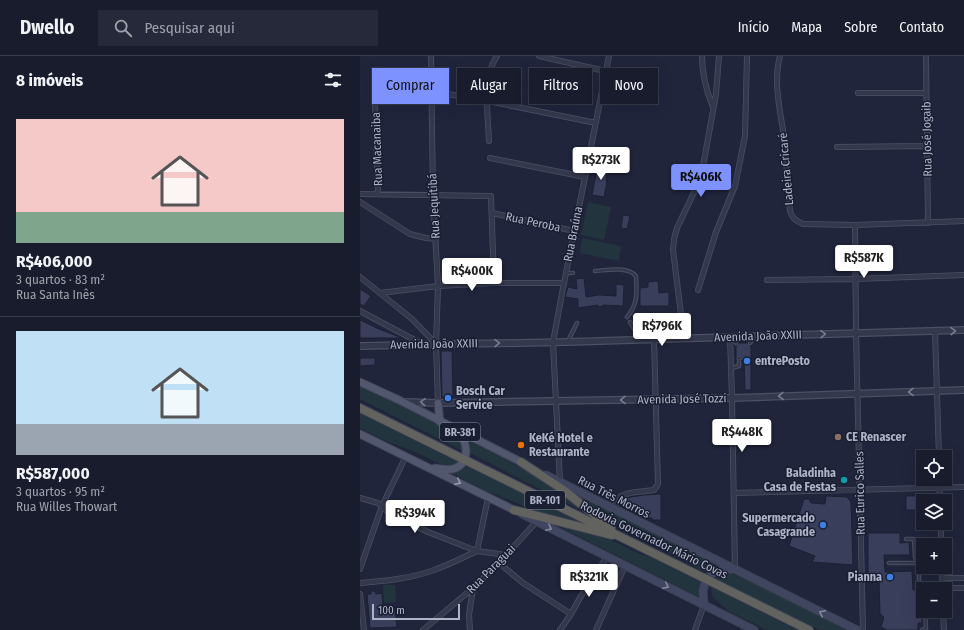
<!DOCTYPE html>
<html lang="pt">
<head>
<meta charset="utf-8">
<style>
  :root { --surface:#181c2d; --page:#252939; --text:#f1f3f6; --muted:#9fa1aa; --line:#363a49; --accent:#7d92ff }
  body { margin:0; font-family:"Fira Sans Condensed",sans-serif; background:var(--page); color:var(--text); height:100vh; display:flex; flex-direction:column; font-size:15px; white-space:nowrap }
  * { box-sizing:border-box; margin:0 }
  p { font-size:13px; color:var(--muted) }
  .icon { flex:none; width:22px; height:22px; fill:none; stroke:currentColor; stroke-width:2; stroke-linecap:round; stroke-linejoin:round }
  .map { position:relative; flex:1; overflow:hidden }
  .side { display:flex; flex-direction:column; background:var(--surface); width:360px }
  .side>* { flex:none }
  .banner { position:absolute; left:12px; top:12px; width:380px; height:36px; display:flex; gap:8px }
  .buttons { position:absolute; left:556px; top:394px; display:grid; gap:8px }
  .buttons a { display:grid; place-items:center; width:36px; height:36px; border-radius:0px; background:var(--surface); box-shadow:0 4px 16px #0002,0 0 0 1px var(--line); font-size:20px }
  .scale { position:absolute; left:12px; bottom:10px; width:88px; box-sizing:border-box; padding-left:4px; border:2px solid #afb3c8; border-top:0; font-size:11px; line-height:14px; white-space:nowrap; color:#afb3c8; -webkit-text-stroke:3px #191e31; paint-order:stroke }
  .price { position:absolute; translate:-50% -34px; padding:0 9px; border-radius:4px; background:#fff; color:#222; font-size:13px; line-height:26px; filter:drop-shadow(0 1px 2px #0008) }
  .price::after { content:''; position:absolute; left:50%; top:24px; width:12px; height:9px; margin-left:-6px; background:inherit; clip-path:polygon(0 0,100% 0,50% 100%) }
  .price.on { background:var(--accent); color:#111 }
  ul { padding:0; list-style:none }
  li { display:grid; align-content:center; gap:8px; height:212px; padding:0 16px }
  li+li { border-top:1px solid var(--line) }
  li span { display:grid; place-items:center; height:124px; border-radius:0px; color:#555 }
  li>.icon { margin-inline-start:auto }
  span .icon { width:72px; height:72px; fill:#fffc; stroke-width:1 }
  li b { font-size:17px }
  h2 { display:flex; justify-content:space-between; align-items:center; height:48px; padding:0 16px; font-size:17px }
  .tag { padding:0 14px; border-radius:0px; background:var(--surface); box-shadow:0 4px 16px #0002,0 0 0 1px var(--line); font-size:14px; line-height:36px }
  .tag.on { background:var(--accent); color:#111 }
  header { display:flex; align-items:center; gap:24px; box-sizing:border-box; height:56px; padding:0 20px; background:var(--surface); border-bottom:1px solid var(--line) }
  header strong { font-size:19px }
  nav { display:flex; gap:22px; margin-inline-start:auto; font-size:14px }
  .search { width:280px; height:36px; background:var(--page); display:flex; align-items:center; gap:10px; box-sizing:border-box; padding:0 14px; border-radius:0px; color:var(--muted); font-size:15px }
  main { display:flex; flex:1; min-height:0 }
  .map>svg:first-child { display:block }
  .green { fill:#22343d }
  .building { fill:#393f5b; stroke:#1b2033 }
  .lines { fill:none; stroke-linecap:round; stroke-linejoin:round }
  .service-casing { stroke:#4c5064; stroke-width:4.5 }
  .minor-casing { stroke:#4c5064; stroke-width:6 }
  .tertiary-casing { stroke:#4c5064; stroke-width:8 }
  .secondary-casing { stroke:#3d4155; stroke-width:9 }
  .primary-casing { stroke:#3d4155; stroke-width:9 }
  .trunk-casing { stroke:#3c4054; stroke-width:10 }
  .service { stroke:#34384c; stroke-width:2.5 }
  .minor { stroke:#34384c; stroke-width:4.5 }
  .tertiary { stroke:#34384c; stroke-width:5.5 }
  .secondary { stroke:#414660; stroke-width:7 }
  .primary { stroke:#51576d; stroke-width:7 }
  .trunk { stroke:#62625e; stroke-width:8 }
  .oneway { stroke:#787c90 }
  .oneway2 { stroke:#989cb1 }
  .oneway3 { stroke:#83879e }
  .shop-dot { fill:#3f7fe0; stroke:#191e31; stroke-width:1.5 }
  .education-dot { fill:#8d6e63; stroke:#191e31; stroke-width:1.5 }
  .food-dot { fill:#e8710a; stroke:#191e31; stroke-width:1.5 }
  .culture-dot { fill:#0f9aa8; stroke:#191e31; stroke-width:1.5 }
  .labels { text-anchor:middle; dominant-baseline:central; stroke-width:3; stroke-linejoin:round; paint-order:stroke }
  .shield { fill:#191e31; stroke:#82869b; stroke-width:1 }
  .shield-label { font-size:11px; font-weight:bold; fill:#afb3c8 }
  .street-label { font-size:12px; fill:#afb3c8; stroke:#191e31 }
  .poi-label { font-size:12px; font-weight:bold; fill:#afb3c8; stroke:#191e31; text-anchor:start }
</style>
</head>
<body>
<header>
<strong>Dwello</strong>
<div class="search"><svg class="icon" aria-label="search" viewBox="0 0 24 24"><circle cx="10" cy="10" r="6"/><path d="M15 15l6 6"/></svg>Pesquisar aqui</div>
<nav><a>Início</a><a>Mapa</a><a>Sobre</a><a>Contato</a></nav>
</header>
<main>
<section class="side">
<h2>8 imóveis<svg class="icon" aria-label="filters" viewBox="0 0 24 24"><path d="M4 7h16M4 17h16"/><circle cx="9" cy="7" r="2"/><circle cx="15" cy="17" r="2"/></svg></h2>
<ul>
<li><span style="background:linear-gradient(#f6c9c9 75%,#7fa58c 0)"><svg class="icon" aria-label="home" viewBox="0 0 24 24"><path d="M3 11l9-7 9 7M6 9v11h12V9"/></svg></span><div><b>R$406,000</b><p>3 quartos · 83 m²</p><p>Rua Santa Inês</p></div></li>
<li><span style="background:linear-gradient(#bfe0f5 75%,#9aa5b1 0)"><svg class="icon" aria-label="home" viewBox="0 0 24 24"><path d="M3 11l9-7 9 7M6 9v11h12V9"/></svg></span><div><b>R$587,000</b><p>3 quartos · 95 m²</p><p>Rua Willes Thowart</p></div></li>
</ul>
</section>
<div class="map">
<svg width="604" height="574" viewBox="0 0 604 574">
  <rect width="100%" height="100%" fill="#20253c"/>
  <path class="green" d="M228,146L251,151L244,184L221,179Z
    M222,182L261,190L259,205L220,197Z
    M0,328L95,375L98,379L103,395L0,343Z
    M0,357L98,406L92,410L86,411L53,395L21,383L0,372Z
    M109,382L140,399L146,404L191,427L230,459L110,397V391Z
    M104,409L233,473L173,455L153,445L126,435L91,417Z
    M198,427L360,508L345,516L299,492L230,453Z
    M188,465L241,479L280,498L292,502L340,526V540L339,541Z
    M368,516L417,537L492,574H460L355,523L358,519Z
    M23,529H35L36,546L24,547Z
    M351,531L437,574H407L368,555L354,542L352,539Z"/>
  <path class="building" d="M238,108L248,110L246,125H247L244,141L232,139Z
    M263,159L270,160L267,173L261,172Z
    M224,222L226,241L239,239L256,240V228L264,229L263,250L243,249V250L238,251V249L218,252V243L205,241L208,231L217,233L216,223Z
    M298,225L299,237L309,236V250H280V232L288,231V226Z
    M0,233L11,240L4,250L0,248Z
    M0,264L19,273L42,282H0Z
    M379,287H387L389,289H391V334H385L384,305H382L379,302L376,305V290Z
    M81,295H92L93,341H82Z
    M0,302H15V309L0,310Z
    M301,438V464H292V462H283L284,459H277L278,456H272V450L259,449L261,445L265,442L284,439Z
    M466,440L487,441L491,446L493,509L452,506L455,500L429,490L444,443H449L451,447L465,448Z
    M546,440H558V444H563V454H546Z
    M508,477H540V487L549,486L550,499H524L525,516L552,515L553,534H562V567H558V574H527L521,571L524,561L520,558L519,526H508Z
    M11,535H15L16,538L22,537L23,554L35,553L37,571L10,572L7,538H11Z"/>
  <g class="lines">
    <g class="service-casing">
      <path id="service" d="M235,215C248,214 267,210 276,220C277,236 278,248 267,261
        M206,217H213
        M270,266L280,283
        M371,282L376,287
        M208,285L217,267
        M390,287L394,281
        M372,312L379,310V305
        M546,483H554L555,501L559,507V530H565V533
        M529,507H559
        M562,574L566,572L565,555"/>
    </g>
    <g class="minor-casing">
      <path id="minor" d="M71,0L73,140L78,230L76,288L78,347
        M179,0L245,15
        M342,0C342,19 346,34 353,51
        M420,0C413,26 420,54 424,80C426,105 428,130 430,155C432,162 436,165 443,168L495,169L604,165
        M566,0L568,167
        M70,35L128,45L236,67
        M498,37H566
        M15,49L18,138
        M129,85C128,61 122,21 137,0
        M477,91L566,90
        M130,102L225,121
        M0,138L131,140L134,227
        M0,146L50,178L66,182L76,183
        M132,157L214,175
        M495,169L496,277L503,574
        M0,221L52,263L76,288
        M407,224L495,223L604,219
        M338,234L356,176L375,130L385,80L387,0
        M20,237L78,230L134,227H204
        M0,255L62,288
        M575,275L579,401
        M370,281L372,342L375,514
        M324,282L313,194L314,183L317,172L338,128L344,105L356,38L359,0
        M579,423L580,445
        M200,426L193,286L204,227L249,0
        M374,437L604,431
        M0,442L18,447L27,455L68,476L109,492L117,495L146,499
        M255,454C256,451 255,447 257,444C262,435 284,436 294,434L298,428L294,283
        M581,467V489
        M117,495L128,442
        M139,507L163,527L211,558
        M582,511L583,533
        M0,513L22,450L46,400
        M582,522H604
        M0,527C24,525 48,523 71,515C87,510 102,502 117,495
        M583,532H604
        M0,538L4,574
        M583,555L584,574
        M63,574L113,532L139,507L177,465
        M110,574L109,559L113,532
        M200,574L211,558L221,540L247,501
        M236,574L265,510
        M335,574L344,549"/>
    </g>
    <g class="tertiary-casing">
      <path id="tertiary" d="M0,290L207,286L604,274
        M45,346L78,347L372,342L604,334"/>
    </g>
    <g class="secondary-casing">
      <path id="secondary" d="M186,419L497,574
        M162,458L394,574
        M344,549L343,535L346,523L356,515L372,513"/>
    </g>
    <g class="primary-casing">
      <path id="primary" d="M0,326L39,344L161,406
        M78,347L80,366
        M0,378L154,454
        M75,412C81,413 90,415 96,412C110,405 108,386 98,377"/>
    </g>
    <g class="trunk-casing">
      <path id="trunk" d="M0,352L449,574
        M161,406L202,433L251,472
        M154,454L252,479"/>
    </g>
    <use href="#service" class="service"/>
    <use href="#minor" class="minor"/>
    <use href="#tertiary" class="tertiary"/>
    <use href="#secondary" class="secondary"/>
    <use href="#primary" class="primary"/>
    <use href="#trunk" class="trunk"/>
  </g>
  <defs><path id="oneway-chevron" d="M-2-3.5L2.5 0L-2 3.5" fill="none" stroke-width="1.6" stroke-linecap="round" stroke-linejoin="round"/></defs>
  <g class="oneway">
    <use href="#oneway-chevron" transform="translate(593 275) rotate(-2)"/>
    <use href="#oneway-chevron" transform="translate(463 278) rotate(-2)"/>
    <use href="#oneway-chevron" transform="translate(137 287) rotate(-1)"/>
    <use href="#oneway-chevron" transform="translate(551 336) rotate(178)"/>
    <use href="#oneway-chevron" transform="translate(421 340) rotate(178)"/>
    <use href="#oneway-chevron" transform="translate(263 344) rotate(179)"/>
    <use href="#oneway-chevron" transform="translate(63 346) rotate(-177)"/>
  </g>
  <use class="oneway2" href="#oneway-chevron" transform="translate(98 426) rotate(27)"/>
  <g class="oneway3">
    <use href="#oneway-chevron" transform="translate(189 472) rotate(27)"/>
    <use href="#oneway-chevron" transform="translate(306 530) rotate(27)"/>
    <use href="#oneway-chevron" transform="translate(462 557) rotate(-154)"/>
  </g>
  <g class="shop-dot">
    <circle cx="387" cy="305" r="4"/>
    <circle cx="88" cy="342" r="4"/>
    <circle cx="463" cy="469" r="4"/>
    <circle cx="530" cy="521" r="4"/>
  </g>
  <circle class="education-dot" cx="478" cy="381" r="4"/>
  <circle class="food-dot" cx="161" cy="389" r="4"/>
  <circle class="culture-dot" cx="484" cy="424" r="4"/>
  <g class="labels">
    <g class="shield">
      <rect x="80" y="367" width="40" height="18" rx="3"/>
      <rect x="165" y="435" width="40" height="18" rx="3"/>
    </g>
    <g class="shield-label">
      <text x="100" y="376">BR-381</text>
      <text x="185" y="444">BR-101</text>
    </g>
    <g class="street-label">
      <text transform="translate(567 83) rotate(-91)">Rua José Jogaib</text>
      <text transform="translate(17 93) rotate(-92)">Rua Macanaiba</text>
      <text transform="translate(426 113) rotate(-95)">Ladeira Cricaré</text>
      <text transform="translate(74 150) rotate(-93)">Rua Jequitibá</text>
      <text transform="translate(173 166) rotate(12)">Rua Peroba</text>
      <text transform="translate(213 178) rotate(-79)">Rua Braúna</text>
      <text transform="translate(398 280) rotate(-2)">Avenida João XXIII</text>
      <text transform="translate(74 288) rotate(-1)">Avenida João XXIII</text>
      <text transform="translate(322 343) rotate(-1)">Avenida José Tozzi</text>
      <text transform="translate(500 437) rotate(-91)">Rua Eurico Salles</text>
      <text transform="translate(254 441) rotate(27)">Rua Três Morros</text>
      <text transform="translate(294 484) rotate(26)">Rodovia Governador Mário Covas</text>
      <text transform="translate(131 513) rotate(-45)">Rua Paraguai</text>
    </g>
    <g class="poi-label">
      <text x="395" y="305">entrePosto</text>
      <text x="96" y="335">Bosch Car<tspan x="96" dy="14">Service</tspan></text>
      <text x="486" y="381">CE Renascer</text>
      <text x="169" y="382">KeKé Hotel e<tspan x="169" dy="14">Restaurante</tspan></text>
      <text x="476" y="417" text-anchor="end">Baladinha<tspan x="476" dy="14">Casa de Festas</tspan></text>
      <text x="455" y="462" text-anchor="end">Supermercado<tspan x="455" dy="14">Casagrande</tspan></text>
      <text x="522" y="521" text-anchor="end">Pianna</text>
    </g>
  </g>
</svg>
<div class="buttons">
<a><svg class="icon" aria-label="locate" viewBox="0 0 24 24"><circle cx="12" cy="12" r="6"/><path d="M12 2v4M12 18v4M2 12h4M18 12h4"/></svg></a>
<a><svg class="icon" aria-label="layers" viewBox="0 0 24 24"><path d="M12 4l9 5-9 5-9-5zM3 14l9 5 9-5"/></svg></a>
<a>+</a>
<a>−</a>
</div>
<div class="scale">100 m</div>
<b class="price" style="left:241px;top:125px">R$273K</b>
<b class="price on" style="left:341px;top:142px">R$406K</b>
<b class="price" style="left:504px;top:223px">R$587K</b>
<b class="price" style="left:112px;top:236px">R$400K</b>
<b class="price" style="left:302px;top:291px">R$796K</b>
<b class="price" style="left:382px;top:397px">R$448K</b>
<b class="price" style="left:55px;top:478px">R$394K</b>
<b class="price" style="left:229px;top:542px">R$321K</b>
<div class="banner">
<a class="tag on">Comprar</a>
<a class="tag">Alugar</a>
<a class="tag">Filtros</a>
<a class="tag">Novo</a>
</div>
</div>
</main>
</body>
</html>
